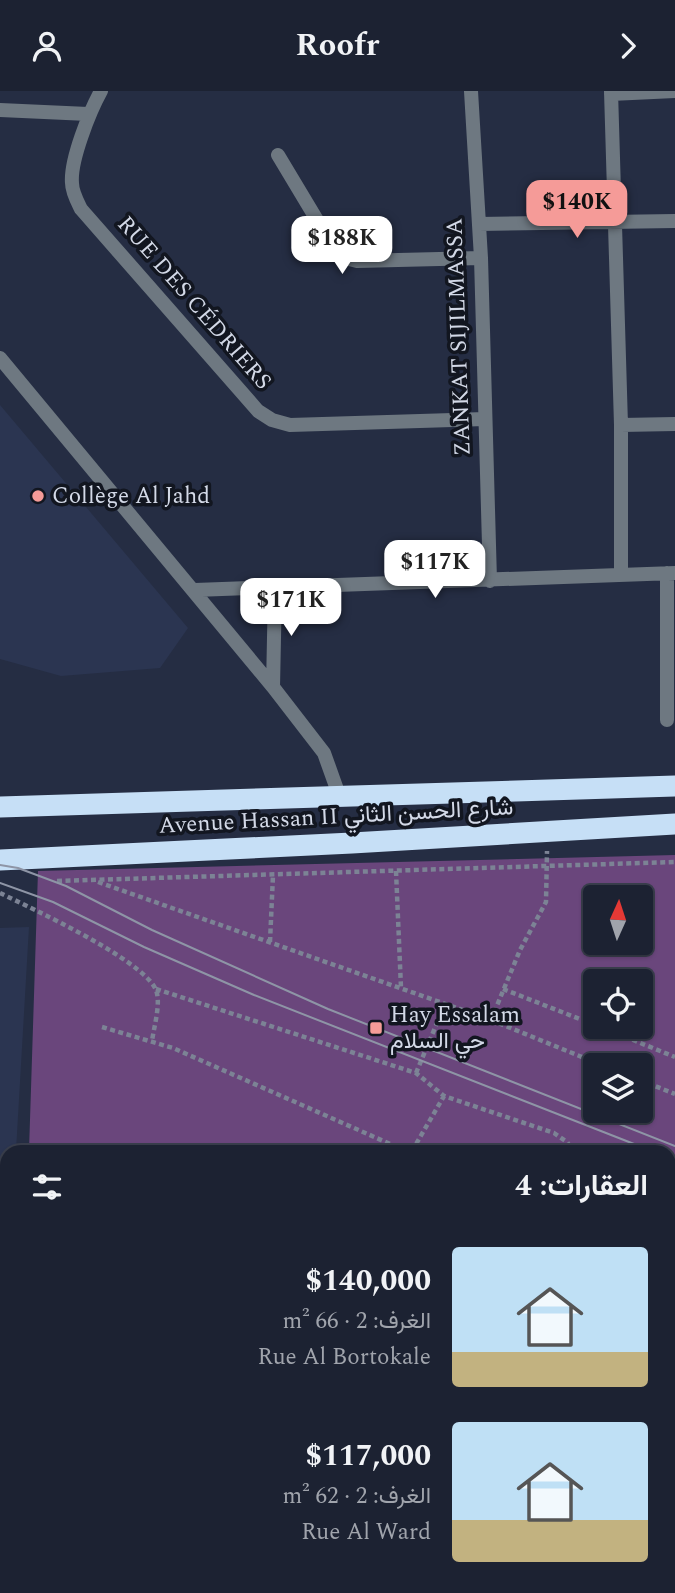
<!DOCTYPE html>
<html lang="ar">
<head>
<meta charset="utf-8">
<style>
  :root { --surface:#1c2232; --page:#252a3a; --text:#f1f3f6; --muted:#a0a4ac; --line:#3a3f4d; --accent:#f59b98 }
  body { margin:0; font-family:Spectral,Vazirmatn,serif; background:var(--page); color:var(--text); direction:rtl; height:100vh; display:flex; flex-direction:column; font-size:26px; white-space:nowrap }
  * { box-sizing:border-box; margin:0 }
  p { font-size:23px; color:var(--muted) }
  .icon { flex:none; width:38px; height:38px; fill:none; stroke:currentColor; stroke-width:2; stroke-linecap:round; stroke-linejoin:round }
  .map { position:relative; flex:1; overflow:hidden; direction:ltr }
  .sheet { position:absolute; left:0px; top:1054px; width:676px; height:450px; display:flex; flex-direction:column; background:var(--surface); border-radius:21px 21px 0 0; box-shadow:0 2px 5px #0004,0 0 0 2px var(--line); direction:rtl }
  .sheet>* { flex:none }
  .needle { width:46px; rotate:3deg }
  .controls { position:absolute; left:583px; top:794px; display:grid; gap:14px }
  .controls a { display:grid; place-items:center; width:70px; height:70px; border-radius:7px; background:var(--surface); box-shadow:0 2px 5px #0004,0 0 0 2px var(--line); font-size:35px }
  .price { position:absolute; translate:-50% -60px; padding:0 16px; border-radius:14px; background:#fff; color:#222; font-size:23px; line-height:46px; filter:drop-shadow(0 2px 4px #0008) }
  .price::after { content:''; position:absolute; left:50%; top:42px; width:21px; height:16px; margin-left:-10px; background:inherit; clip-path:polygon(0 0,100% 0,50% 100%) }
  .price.selected { background:var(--accent); color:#111 }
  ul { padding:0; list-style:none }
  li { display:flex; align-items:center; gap:21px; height:175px; padding:0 28px }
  li span { display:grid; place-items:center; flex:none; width:196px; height:140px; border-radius:7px; color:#555 }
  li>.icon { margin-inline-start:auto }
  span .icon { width:84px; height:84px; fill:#fffc; stroke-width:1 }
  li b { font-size:30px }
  h2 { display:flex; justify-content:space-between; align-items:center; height:84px; padding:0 28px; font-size:30px }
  header { display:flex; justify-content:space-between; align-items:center; height:91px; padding:0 28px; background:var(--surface); font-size:32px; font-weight:700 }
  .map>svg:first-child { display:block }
  .built { fill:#2b3551 }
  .green { fill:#6a467c; fill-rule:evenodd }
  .forest { fill:#6c4280 }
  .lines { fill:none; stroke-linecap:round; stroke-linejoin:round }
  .path { stroke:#7c8395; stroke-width:4.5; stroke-dasharray:5 3.5; stroke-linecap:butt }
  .street { stroke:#6e7881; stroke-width:14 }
  .highway { stroke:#c6dff6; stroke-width:21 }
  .tram { stroke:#8e95a6; stroke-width:2 }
  .poi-dot { fill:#f59b98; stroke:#121620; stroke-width:2.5 }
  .labels { text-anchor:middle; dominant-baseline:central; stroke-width:7; stroke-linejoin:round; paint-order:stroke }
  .street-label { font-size:23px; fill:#d3d9e7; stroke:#121620 }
  .poi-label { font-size:23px; fill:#d3d9e7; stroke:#121620; text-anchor:start }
</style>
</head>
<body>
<header><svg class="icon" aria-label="forward" viewBox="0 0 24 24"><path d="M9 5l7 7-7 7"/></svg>Roofr<svg class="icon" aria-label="person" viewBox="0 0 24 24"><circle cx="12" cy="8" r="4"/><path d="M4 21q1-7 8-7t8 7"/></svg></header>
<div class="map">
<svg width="675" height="1502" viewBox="0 0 675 1502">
  <rect width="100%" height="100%" fill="#252d43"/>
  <path class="built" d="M0,314L188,537L160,577L61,585L0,568Z
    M29,836L16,1060H7L5,1250L8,1502H0V837Z"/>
  <path class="green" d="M675,764V1170L669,1164L668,1060H29L38,780ZM595,807H640V852H595ZM595,891H640V936H595ZM595,975H640V1020H595Z"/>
  <path class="forest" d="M669,1164L675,1170V1502H25V1496H668Z"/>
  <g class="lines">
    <path class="path" d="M396,780L401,897
      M57,790L675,771
      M98,791L491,929L604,975
      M0,802C33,818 139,867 155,897C162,910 154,935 152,950
      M270,851L273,784
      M156,898L416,982L444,1005L554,1042L567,1051L573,1060
      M503,898L595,934
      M491,929L520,859L546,811L547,760
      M102,936L173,957L406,1060
      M601,936L675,966
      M416,982L445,913
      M640,989L675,1003
      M412,1060L444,1005
      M668,1144L675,1150"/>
    <path class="street" d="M101,0C90,20 70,69 72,92C72,101 77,110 81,118L258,320L272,329L290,334L485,328
      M471,0L481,167L490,490
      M611,0L621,334V484
      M611,3L675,0
      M0,19L88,23
      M278,64L335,159L349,168L357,170L481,167
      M479,133L675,130
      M0,267L273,596L324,662L339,704
      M621,334L675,333
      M195,499L675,482
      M273,596L275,497
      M667,629V482"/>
    <path class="highway" d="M0,716L675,695
      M0,769L352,752L675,733"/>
    <path class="tram" d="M0,774L18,777L66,795L152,839L328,918L675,1055
      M0,792L53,811L144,856L254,904L652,1060
      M668,1067L675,1069"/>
  </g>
  <g class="poi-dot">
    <circle cx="38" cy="405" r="7"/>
    <rect x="369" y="930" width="14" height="14" rx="3.5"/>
  </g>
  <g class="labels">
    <g class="street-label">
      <text transform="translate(194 212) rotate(49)">RUE DES CÉDRIERS</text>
      <text transform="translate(459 246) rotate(-92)">ZANKAT SIJILMASSA</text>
      <text transform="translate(336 726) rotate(-3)">Avenue Hassan II شارع الحسن الثاني</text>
    </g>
    <g class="poi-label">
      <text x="52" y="405">Collège Al Jahd</text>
      <text x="390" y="924">Hay Essalam<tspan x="390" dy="26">حي السلام</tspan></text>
    </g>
  </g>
</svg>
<div class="controls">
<a><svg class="needle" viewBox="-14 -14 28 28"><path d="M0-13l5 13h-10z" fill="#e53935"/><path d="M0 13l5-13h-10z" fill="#a0a4ac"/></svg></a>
<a><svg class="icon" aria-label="locate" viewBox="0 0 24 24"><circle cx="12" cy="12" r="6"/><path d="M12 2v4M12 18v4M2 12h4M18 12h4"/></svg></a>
<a><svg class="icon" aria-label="layers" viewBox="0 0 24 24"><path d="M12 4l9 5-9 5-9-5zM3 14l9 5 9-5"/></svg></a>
</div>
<b class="price selected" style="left:577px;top:149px">$140K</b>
<b class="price" style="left:342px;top:185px">$188K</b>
<b class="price" style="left:435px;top:509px">$117K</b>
<b class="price" style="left:291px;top:547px">$171K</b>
<section class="sheet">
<h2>العقارات: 4<svg class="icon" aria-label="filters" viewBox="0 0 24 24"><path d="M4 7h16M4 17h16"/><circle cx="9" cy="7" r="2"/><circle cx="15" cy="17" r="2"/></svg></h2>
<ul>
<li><span style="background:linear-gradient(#bfe0f5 75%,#c2b280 0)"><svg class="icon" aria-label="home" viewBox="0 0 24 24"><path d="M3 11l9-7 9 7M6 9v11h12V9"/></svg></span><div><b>$140,000</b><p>الغرف: 2 · 66 m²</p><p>Rue Al Bortokale</p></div></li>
<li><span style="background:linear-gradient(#bfe0f5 70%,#c2b280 0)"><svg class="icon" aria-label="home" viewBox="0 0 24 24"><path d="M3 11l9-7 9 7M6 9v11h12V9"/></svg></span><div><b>$117,000</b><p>الغرف: 2 · 62 m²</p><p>Rue Al Ward</p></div></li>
</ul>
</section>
</div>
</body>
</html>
